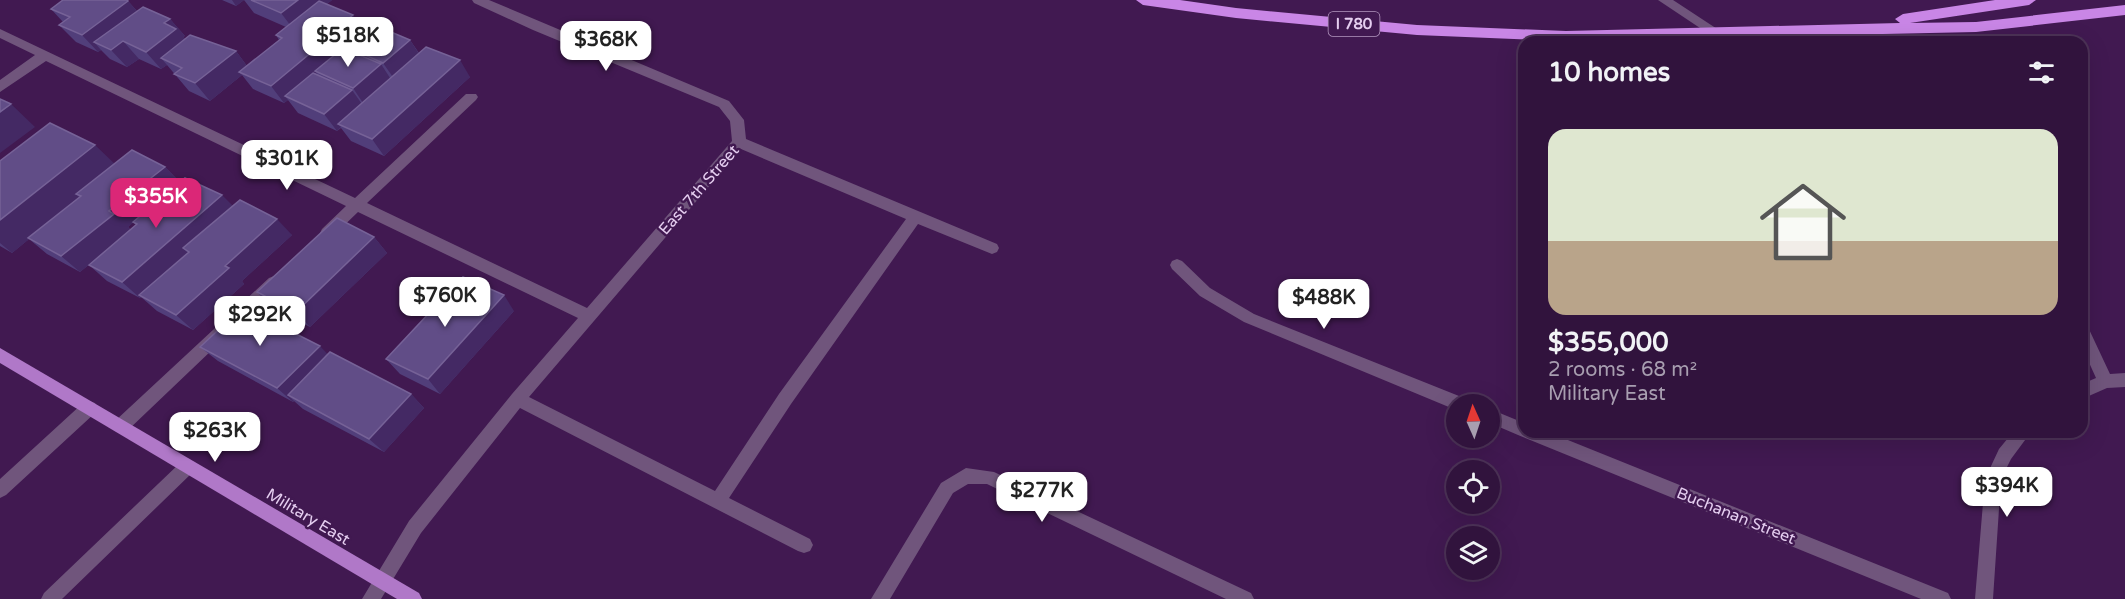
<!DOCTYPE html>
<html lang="en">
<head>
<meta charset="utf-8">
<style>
  :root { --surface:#31133d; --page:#391c44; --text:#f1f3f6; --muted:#a89eb0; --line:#4c3257; --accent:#db2777 }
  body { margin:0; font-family:"Varela Round",sans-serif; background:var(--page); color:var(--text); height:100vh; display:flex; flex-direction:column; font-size:22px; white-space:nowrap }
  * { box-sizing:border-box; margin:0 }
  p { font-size:20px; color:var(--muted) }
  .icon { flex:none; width:33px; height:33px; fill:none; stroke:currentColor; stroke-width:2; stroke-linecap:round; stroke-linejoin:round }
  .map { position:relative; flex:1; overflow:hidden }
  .side { position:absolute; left:1518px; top:36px; width:570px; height:402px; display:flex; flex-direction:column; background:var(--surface); border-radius:18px; box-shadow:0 6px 24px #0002,0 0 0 2px var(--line) }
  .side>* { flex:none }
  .needle { width:39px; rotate:357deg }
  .controls { position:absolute; left:1446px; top:394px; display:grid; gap:12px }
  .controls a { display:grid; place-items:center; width:54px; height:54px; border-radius:50%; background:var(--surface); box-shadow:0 6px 24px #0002,0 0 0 2px var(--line); font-size:30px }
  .price { position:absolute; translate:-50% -51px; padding:0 14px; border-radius:12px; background:#fff; color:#222; font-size:20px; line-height:39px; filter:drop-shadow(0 2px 3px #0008) }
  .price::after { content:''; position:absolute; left:50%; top:36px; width:18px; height:14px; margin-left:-9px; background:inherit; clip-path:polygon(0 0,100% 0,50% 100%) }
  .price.current { background:var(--accent); color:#fff }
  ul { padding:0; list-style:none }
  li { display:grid; align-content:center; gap:12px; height:318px; padding:0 30px }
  li span { display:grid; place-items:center; height:186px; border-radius:18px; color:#555 }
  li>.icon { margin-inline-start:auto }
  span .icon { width:108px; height:108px; fill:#fffc; stroke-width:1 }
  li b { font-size:26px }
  h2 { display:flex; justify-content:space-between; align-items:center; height:72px; padding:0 30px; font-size:26px }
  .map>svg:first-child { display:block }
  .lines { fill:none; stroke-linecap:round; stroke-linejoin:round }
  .minor { fill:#70557c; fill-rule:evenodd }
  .major { fill:#b078c8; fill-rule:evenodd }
  .highway { fill:#c986e6; fill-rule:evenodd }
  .wall { fill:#513e7a; fill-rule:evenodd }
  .shaded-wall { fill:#442964 }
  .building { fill:#614d87; stroke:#766297; stroke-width:1.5 }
  .labels { text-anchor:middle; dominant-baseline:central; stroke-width:5; stroke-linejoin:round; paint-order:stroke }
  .shield { fill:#411951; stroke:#b498c0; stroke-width:1.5 }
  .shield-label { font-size:15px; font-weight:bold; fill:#e5cef0 }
  .street-label { font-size:16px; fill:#e5cef0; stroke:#411951 }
</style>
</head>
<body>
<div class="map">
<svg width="2125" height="599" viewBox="0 0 2125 599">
  <rect width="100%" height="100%" fill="#411951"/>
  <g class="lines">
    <path class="minor" d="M472,0H489L729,101L744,120L746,139L997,244L999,248L997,252L992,254L918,224L791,404L729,498L810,539L813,545L810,551L804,553L798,551L520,408L421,533L381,599H362L409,521L512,394L578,318L358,212L332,237H322L320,233L322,229L346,206L46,61L0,92V80L35,55L0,38V29L355,198L466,94H476L478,97L476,100L367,203L587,308L732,141L730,121L719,107L533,30L474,3ZM741,149L906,219L779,394L715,491L529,397Z
      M1658,0H1673L1737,42H1721Z
      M1177,259L1182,261L1210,288L1254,314L1469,400L1471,405H1456V410L1244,322L1200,296L1172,269L1170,265L1172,261Z
      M274,276L279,278L281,282L279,286L127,431L121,433L115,431L113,426L115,421L269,278Z
      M2082,324L2087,325L2110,374L2125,373V387L2107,388L2082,399V384L2096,378L2082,347Z
      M89,401L95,403L97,408L95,413L6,495L0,498V479L83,403Z
      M1490,409L1524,423V432H1548L1948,593L1951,599H1921L1518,435L1490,423Z
      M2013,432H2031L2011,459L2001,479L1993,599H1975L1985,479L1999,449Z
      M187,460L193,462L195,467L193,472L62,599H41L44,593L181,462Z
      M966,468L994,472L1251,593L1254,599H1226L987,484H968L953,493L890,599H871L941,483Z"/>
    <path class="major" d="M0,348L419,593L422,599H397L0,363Z"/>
    <path class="highway" d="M1136,0H1180L1236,8L1417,25L1566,31L1900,23L1895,19L1903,14L1995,0H2036L2029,5L1910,23L1976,22L2125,5V15L1976,32L1566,41L1417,35L1236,18L1143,5Z"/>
  </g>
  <path class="wall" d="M222,0H332L327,4L364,31L410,40L419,53L470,77L384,156L351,141L341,128L337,131L298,113L288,100L284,103L253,89L242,75L210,101L189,91L167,65L161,69L139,59L127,67L110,59L101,50L98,52L76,42L59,25L63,22L51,9L128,1L137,11L170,19L185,36L183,37L185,39L236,51L247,66L279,40L276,35L286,27L254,13L244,0L236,6Z
    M0,161L114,164L165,167L180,182L233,206L292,235L242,281L244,284L193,330L157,311L141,297L140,298L107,281L89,265L97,258L80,272L47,254L29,239L12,253L0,246ZM133,222L136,225L131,230L128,227Z
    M374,237L387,253L310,327L272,308L257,292Z
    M514,311L440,394L400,374L386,359Z
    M200,347L328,354L411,394L424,408L384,452L303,409L294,401L293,402L218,361Z"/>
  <path class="shaded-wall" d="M232,0H244L236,6Z
    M298,0H332L294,30L281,13Z
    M128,1L143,18L94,42L101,50L98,52L82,35Z
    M353,15L365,32L345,46L346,47L324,66L315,71L318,75L285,96L288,100L284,103L271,86L311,49Z
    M170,19L185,36L183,37L191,46L161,58L167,65L161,69L146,52L164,23Z
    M410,40L421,57L395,80L383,63Z
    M123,41L139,59L127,67L111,50Z
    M236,51L249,69L239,72L242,75L210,101L195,83Z
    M460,60L470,77L384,156L372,139Z
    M381,64L392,81L365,106L353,88Z
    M352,90L364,107L338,124L341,127L337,131L324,114Z
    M11,104L35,127L0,153V112Z
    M95,145L118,167L76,194L80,198L12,253L0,243V220Z
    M165,167L181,184L128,227L131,230L80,272L61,256L109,211Z
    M222,195L238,211L183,248L189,254L140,298L122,282Z
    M277,219L292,235L242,281L244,284L193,330L176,315L225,266Z
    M374,237L387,253L310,327L296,312Z
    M504,295L514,311L440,394L428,379Z
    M320,346L334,361L288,395L294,401L293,402L277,388Z
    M411,394L424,408L384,452L369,439Z"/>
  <path class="building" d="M63,0H127L128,1L82,35L59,25L70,17L51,9Z
    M251,0H298L281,13Z
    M319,1L353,15L311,49L313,51L271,86L239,72L282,38L276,35Z
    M143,7L170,19L164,23L176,29L146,52L123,41L111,50L94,42Z
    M372,24L410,40L383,63L345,46Z
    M190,35L236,51L195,83L174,74L182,68L161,58Z
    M426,47L460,60L372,139L338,124Z
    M343,48L381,64L353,88L315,71Z
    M313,73L352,90L324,114L285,96Z
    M0,99L11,104L0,112Z
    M50,123L95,145L0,220V161Z
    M132,150L165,167L109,211L114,214L61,256L28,238L81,196L76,194Z
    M185,178L222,195L122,282L89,265L137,224L133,222Z
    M240,200L277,219L225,266L229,268L176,315L139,295L189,252L183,248Z
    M337,218L374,237L296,312L257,292Z
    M463,277L504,295L428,379L386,359Z
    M243,307L320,346L277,388L200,347Z
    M330,352L411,394L369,439L288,395Z"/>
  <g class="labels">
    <rect class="shield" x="1328.5" y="12" width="51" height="24" rx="4.5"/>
    <g class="shield-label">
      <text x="1354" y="24">I 780</text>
    </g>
    <g class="street-label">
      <text transform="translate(699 190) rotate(-49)">East 7th Street</text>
      <text transform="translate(1736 516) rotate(22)">Buchanan Street</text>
      <text transform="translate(308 517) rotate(31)">Military East</text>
    </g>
  </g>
</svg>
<div class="controls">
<a><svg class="needle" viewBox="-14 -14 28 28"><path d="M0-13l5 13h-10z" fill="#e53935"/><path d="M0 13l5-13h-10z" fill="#a89eb0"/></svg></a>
<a><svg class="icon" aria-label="locate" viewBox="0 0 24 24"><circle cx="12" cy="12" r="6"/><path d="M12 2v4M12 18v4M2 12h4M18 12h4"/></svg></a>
<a><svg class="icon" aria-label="layers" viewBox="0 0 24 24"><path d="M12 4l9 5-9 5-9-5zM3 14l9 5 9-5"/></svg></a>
</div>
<b class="price" style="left:348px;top:68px">$518K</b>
<b class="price" style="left:606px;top:72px">$368K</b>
<b class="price" style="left:287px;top:191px">$301K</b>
<b class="price current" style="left:156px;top:229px">$355K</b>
<b class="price" style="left:445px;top:328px">$760K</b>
<b class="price" style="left:1324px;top:330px">$488K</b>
<b class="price" style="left:260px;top:347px">$292K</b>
<b class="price" style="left:215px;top:463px">$263K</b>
<b class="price" style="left:2007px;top:518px">$394K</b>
<b class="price" style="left:1042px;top:523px">$277K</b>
<section class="side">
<h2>10 homes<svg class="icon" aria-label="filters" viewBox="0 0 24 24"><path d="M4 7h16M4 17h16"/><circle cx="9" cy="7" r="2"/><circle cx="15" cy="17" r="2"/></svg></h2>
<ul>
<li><span style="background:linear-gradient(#dfe7d0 60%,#b9a48a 0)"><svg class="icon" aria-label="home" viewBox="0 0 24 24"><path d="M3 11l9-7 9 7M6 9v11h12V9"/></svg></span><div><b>$355,000</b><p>2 rooms · 68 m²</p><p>Military East</p></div></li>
</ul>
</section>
</div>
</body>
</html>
